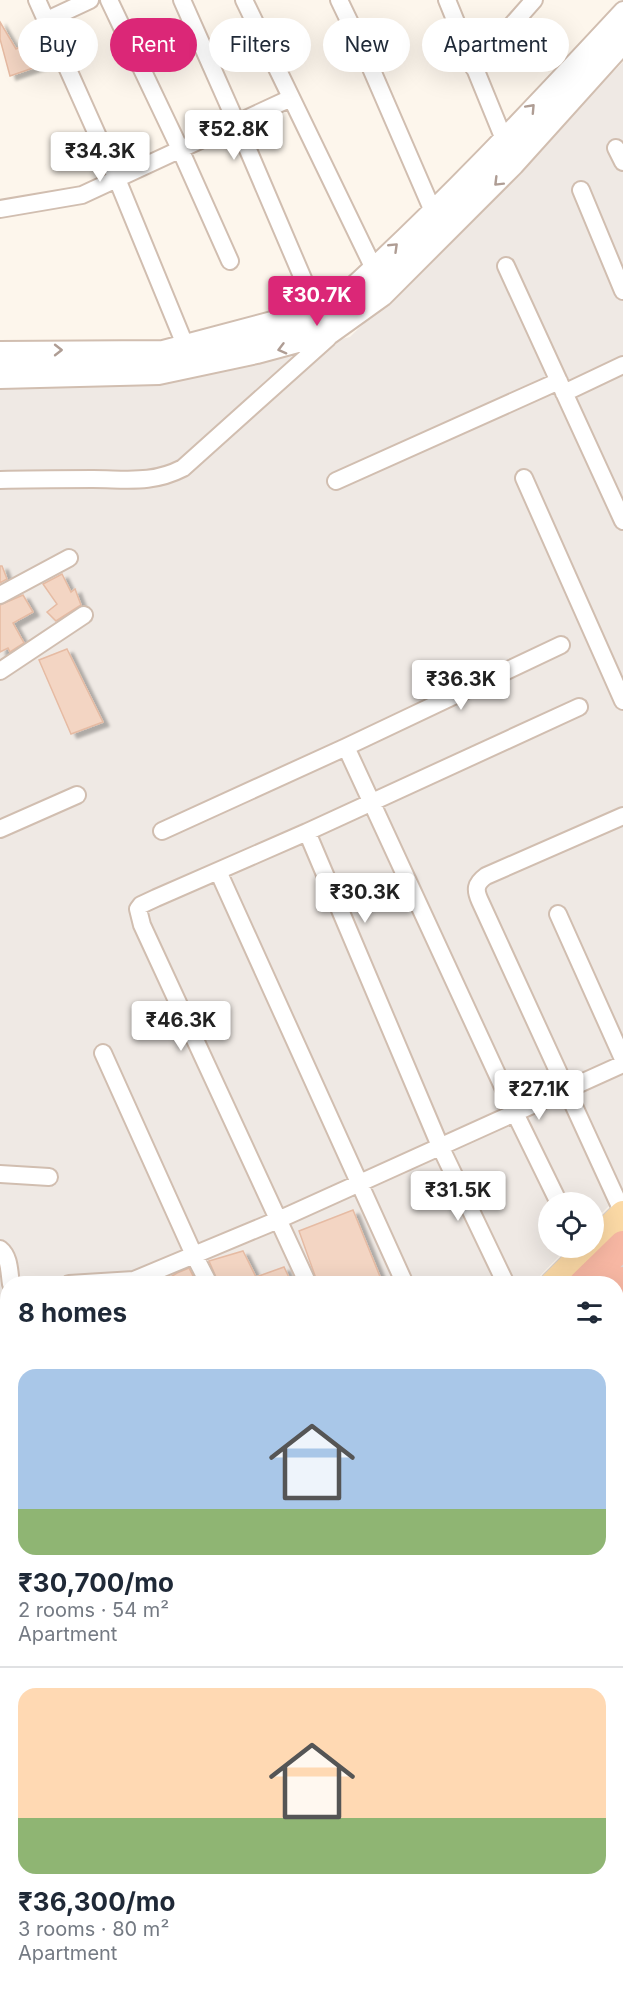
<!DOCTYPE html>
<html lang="en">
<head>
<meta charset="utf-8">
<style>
  :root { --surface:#fff; --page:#f2f2f3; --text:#1f2937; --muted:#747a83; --line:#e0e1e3; --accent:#db2777 }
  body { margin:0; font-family:Inter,sans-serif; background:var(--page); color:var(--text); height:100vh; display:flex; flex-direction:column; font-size:22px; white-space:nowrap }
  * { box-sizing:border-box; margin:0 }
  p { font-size:20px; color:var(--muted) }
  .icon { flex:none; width:33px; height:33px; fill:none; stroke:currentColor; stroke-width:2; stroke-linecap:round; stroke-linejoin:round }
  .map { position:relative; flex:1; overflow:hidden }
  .drawer { position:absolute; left:0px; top:1276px; width:624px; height:722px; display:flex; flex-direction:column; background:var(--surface); border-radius:24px 24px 0 0; box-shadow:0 6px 24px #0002 }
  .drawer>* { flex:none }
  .guide { position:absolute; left:18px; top:18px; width:588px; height:54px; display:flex; gap:12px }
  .tools { position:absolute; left:538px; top:1192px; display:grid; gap:12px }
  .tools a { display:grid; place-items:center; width:66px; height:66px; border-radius:50%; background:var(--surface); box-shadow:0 6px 24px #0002; font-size:30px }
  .price { position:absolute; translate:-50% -51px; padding:0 14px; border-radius:6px; background:#fff; color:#222; font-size:20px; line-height:39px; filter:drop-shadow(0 2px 3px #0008) }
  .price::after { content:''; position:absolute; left:50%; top:36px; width:18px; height:14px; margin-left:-9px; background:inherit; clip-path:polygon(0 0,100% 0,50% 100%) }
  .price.selected { background:var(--accent); color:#fff }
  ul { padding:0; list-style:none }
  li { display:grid; align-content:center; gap:12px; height:318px; padding:0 18px }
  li+li { border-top:2px solid var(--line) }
  li span { display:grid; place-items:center; height:186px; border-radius:18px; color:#555 }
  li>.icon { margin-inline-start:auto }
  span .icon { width:108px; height:108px; fill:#fffc; stroke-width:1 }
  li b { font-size:26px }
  h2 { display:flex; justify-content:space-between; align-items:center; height:72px; padding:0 18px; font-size:26px }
  .pill { padding:0 21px; border-radius:27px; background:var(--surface); box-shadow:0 6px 24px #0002; font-size:21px; line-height:54px }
  .pill.selected { background:var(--accent); color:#fff }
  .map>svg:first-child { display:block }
  .industrial { fill:#efe9e4 }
  .building { fill:#f3d5c3; stroke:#e6bba3; stroke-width:1.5; filter:url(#shadow) }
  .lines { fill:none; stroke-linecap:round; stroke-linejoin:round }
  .street-casing { stroke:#d1beb0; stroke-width:20 }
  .primary-casing { stroke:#dad1cd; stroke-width:28 }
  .highway-casing { stroke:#dad1cd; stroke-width:32 }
  .street { stroke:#fff; stroke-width:16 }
  .primary { stroke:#fbd9a5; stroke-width:26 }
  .highway { stroke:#f7b7a3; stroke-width:28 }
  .oneway { stroke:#af9d94 }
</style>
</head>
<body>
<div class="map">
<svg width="623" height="1997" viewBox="0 0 623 1997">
  <defs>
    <filter id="shadow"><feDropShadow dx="6" dy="4" stdDeviation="1.5" flood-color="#0004"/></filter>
  </defs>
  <rect width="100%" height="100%" fill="#fdf6ec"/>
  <path class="industrial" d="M623,62V1192L594,1221V1203H549V1248H567L532,1284H8V1790L0,1797V386L166,380L350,337Z
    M623,1362V1997H0V1973L7,1965L8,1990H616V1369Z"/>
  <path class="building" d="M0,22L16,49L41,35L50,62L10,76L0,39Z
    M0,566H2L7,579L0,583Z
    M62,574L71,592L75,589L81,605L56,621L47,612L57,604L43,584Z
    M23,595L33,612L13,623L24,643L10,652L8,648L0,652V605Z
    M67,649L103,722L71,734L39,660Z
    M353,1210L383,1284H318L299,1231Z
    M243,1251L256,1277L284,1267L292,1284H219L209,1261Z
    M189,1268L197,1284H159L177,1273Z"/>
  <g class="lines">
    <g class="street-casing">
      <path id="street" d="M37,0L117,179L188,352
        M109,0L180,149L230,261
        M182,0L237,124L316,309
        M244,0L377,275
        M339,0L364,52L432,209
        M447,0L503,137L510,144
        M45,21L90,0
        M474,68L534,0
        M616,148L623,162
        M581,190L623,291
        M0,209L82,195L291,98
        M506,266L623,521
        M0,350L163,349L325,306L342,295C440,206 532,108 623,10
        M0,366L158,361L190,356L332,319L360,298L380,280L512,147L623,28
        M0,380L159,376L257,355L331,335L384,297L515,166L623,46
        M564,393L623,365
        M524,478L623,701
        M0,480C31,479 62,479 93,479C127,479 152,484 183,468L328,338
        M336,481L559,381
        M0,595L69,558
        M0,671L84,615
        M346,747L515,1113L559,1203
        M623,816L486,876C475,884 475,890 480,901L623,1213
        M0,829L77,795
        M162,831L346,747L561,645
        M307,832L579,707
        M218,871L405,1284
        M558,914L623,1059
        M103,1053L194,1255L278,1220L623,1064
        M0,1174L49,1177
        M0,1249C10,1257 9,1272 11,1284
        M69,1284L134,1280L194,1255L209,1284
        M308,1284L142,925L138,909L141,905L156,898L307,832L440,1146L506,1284
        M0,1370L8,1369
        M616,1501L618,1496L623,1492
        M0,1514L8,1541
        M0,1571L8,1568
        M616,1579L623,1795
        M60,1990L64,1997
        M418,1990L421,1997"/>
    </g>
    <g class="primary-casing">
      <path id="primary" d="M594,1243L623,1214
        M553,1284L589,1248
        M616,1326L623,1320
        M0,1827L8,1820
        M0,1934L8,1927"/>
    </g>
    <g class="highway-casing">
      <path id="highway" d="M583,1284L623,1245
        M616,1288L623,1281
        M0,1858L8,1851
        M0,1897L8,1889"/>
    </g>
    <use href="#street" class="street"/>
    <use href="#primary" class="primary"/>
    <use href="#highway" class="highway"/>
  </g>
  <defs><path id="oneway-chevron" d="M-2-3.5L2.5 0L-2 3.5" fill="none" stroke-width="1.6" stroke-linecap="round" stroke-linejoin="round" transform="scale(1.5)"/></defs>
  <g class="oneway">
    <use href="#oneway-chevron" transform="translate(531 108) rotate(-47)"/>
    <use href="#oneway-chevron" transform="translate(498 182) rotate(135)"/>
    <use href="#oneway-chevron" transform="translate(394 247) rotate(-44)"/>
    <use href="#oneway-chevron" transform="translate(282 349) rotate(165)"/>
    <use href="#oneway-chevron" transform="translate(58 350)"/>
  </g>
</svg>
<div class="tools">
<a><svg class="icon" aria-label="locate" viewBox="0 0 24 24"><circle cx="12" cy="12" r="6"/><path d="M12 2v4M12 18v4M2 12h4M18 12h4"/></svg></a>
</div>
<b class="price" style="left:234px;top:161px">₹52.8K</b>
<b class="price" style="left:100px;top:183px">₹34.3K</b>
<b class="price selected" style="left:317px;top:327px">₹30.7K</b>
<b class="price" style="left:461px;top:711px">₹36.3K</b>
<b class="price" style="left:365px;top:924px">₹30.3K</b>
<b class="price" style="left:181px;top:1052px">₹46.3K</b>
<b class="price" style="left:539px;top:1121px">₹27.1K</b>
<b class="price" style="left:458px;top:1222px">₹31.5K</b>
<div class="guide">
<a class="pill">Buy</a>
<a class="pill selected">Rent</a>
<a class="pill">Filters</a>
<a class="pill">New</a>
<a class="pill">Apartment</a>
</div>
<section class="drawer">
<h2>8 homes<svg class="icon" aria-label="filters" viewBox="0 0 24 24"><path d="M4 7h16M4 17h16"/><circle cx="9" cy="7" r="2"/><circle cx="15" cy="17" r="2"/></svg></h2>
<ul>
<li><span style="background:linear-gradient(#a9c7e8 75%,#8fb573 0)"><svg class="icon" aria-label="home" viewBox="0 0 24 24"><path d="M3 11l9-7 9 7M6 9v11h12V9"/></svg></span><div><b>₹30,700/mo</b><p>2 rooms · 54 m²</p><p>Apartment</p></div></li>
<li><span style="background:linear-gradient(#ffd9b3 70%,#8fb573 0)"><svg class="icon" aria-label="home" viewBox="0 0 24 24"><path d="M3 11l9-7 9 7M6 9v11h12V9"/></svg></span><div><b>₹36,300/mo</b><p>3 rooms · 80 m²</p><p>Apartment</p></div></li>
</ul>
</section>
</div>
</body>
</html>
